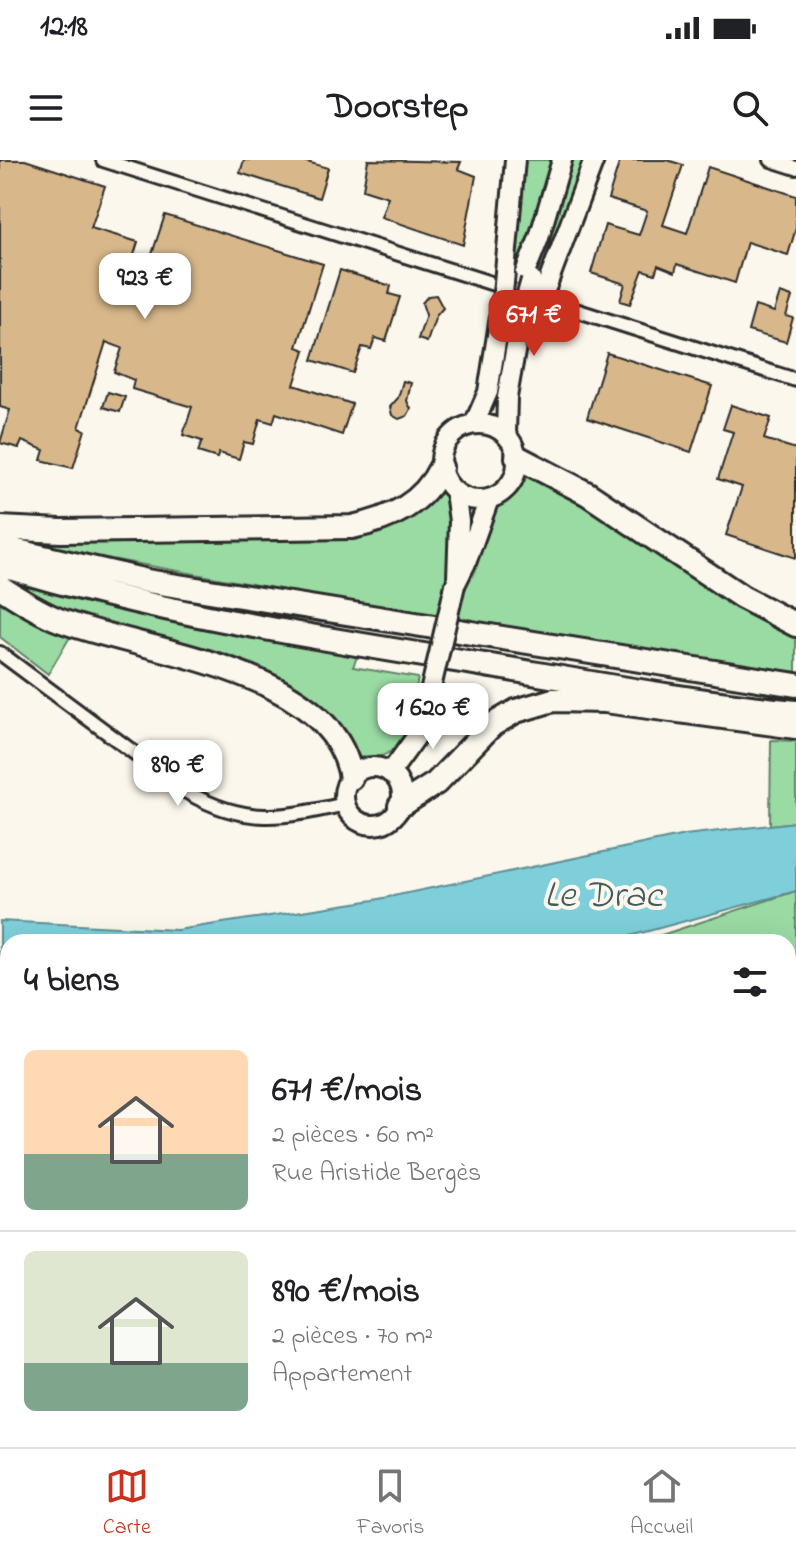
<!DOCTYPE html>
<html lang="fr">
<head>
<meta charset="utf-8">
<style>
  :root { --surface:#fff; --page:#f6f6f6; --text:#202124; --muted:#757577; --line:#e0e0e0; --accent:#c8321e }
  body { margin:0; font-family:"Indie Flower",sans-serif; background:var(--page); color:var(--text); height:100vh; display:flex; flex-direction:column; font-size:30px; white-space:nowrap }
  * { box-sizing:border-box; margin:0 }
  p { font-size:26px; color:var(--muted) }
  .icon { flex:none; width:44px; height:44px; fill:none; stroke:currentColor; stroke-width:2; stroke-linecap:round; stroke-linejoin:round }
  .map { position:relative; flex:1; overflow:hidden }
  .side { position:absolute; left:0px; top:774px; width:796px; height:514px; display:flex; flex-direction:column; background:var(--surface); border-radius:24px 24px 0 0; box-shadow:0 8px 32px #0002 }
  .side>* { flex:none }
  .price { position:absolute; translate:-50% -68px; padding:0 18px; border-radius:16px; background:#fff; color:#222; font-size:26px; line-height:52px; filter:drop-shadow(0 2px 4px #0008) }
  .price::after { content:''; position:absolute; left:50%; top:48px; width:24px; height:18px; margin-left:-12px; background:inherit; clip-path:polygon(0 0,100% 0,50% 100%) }
  .price.on { background:var(--accent); color:#fff }
  ul { padding:0; list-style:none }
  li { display:flex; align-items:center; gap:24px; height:200px; padding:0 24px }
  li+li { border-top:2px solid var(--line) }
  li span { display:grid; place-items:center; flex:none; width:224px; height:160px; border-radius:12px; color:#555 }
  li>.icon { margin-inline-start:auto }
  span .icon { width:96px; height:96px; fill:#fffc; stroke-width:1 }
  li b { font-size:34px }
  h2 { display:flex; justify-content:space-between; align-items:center; height:96px; padding:0 24px; font-size:34px }
  .status { display:flex; justify-content:space-between; align-items:center; height:56px; padding:0 40px; background:var(--surface); direction:ltr }
  .status svg { height:22px; fill:currentColor }
  header { display:flex; justify-content:space-between; align-items:center; height:104px; padding:0 24px; background:var(--surface); font-size:36px; font-weight:700 }
  .dock { display:flex; justify-content:space-around; align-items:center; height:112px; border-top:2px solid var(--line); background:var(--surface); font-size:22px; color:var(--muted) }
  .dock a { display:grid; justify-items:center; gap:4px }
  .dock .on { color:var(--accent) }
  .map>svg:first-child { display:block }
  .green { fill:#9adaa3; stroke:#628267; stroke-width:2 }
  .water { fill:#7fcfda; stroke:#5d8d94; stroke-width:2 }
  .building { fill:#d8b88b; stroke:#2b2b2b; stroke-width:2 }
  .lines { fill:none; stroke-linecap:round; stroke-linejoin:round }
  .street-casing { stroke:#2b2b2b; stroke-width:18 }
  .secondary-casing { stroke:#2b2b2b; stroke-width:24 }
  .highway-casing { stroke:#2b2b2b; stroke-width:28 }
  .street { stroke:#fbf7ec; stroke-width:12 }
  .secondary { stroke:#fbf7ec; stroke-width:18 }
  .highway { stroke:#fbf7ec; stroke-width:22 }
  .secondary-bridge-casing { stroke:#2b2b2b; stroke-width:24; stroke-linecap:butt }
  .secondary-bridge { stroke:#fbf7ec; stroke-width:18 }
  .labels { text-anchor:middle; dominant-baseline:central; stroke-width:8; stroke-linejoin:round; paint-order:stroke }
  .water-label { font-size:38px; font-style:italic; fill:#445c60; stroke:#fbf7ec }
</style>
</head>
<body>
<div class="status"><b>12:18</b><svg viewBox="0 0 49 12"><path d="M0 12V9h3v3zM5 12V6h3v6zM10 12V3h3v9zM15 12V0h3v12zM26 1h20v11H26zM47 4h2v5h-2z"/></svg></div>
<header><svg class="icon" aria-label="menu" viewBox="0 0 24 24"><path d="M4 6h16M4 12h16M4 18h16"/></svg>Doorstep<svg class="icon" aria-label="search" viewBox="0 0 24 24"><circle cx="10" cy="10" r="6"/><path d="M15 15l6 6"/></svg></header>
<div class="map">
<svg width="796" height="1287" viewBox="0 0 796 1287">
  <rect width="100%" height="100%" fill="#fbf7ec"/>
  <filter id="ink" filterUnits="userSpaceOnUse"><feTurbulence type="fractalNoise" baseFrequency=".0125" numOctaves="2"/><feDisplacementMap in="SourceGraphic" scale="16" xChannelSelector="R" yChannelSelector="G"/><feConvolveMatrix kernelMatrix="1 2 1 2 8 2 1 2 1" color-interpolation-filters="sRGB"/></filter>
  <g filter="url(#ink)">
    <path class="green" d="M522,0H554L517,121L509,122Z
      M570,0H590L543,125L535,123Z
      M526,310L582,340L796,472V512L581,483L33,385L34,374C139,375 356,395 441,333L495,350L515,333Z
      M5,419L51,433L357,497L353,507L418,518C410,557 411,601 361,598L328,564L282,526L48,451Z
      M0,437L73,472L48,514L0,477Z
      M771,580L796,581V662L770,665Z
      M796,731V885L788,888V782H640Z
      M0,799L8,800V883L0,882Z
      M0,976H8V1108L5,1110L8,1112V1280H250L262,1287H0Z"/>
    <path class="water" d="M796,662V731L608,782H8V800L0,799V761L177,770L374,740L685,675Z
      M0,882L8,883V974H0Z"/>
    <path class="building" d="M0,0H25L105,26L91,68L138,82L133,98L149,103L165,55L323,104L297,187L305,190L294,225L352,244L342,275L276,253L273,263L260,259L253,284L244,282L239,299L219,293L217,298L198,292L202,281L183,275L192,247L132,229L134,220L114,212L122,188L106,182L79,268L85,270L73,308L41,300L44,290L22,281L19,288L0,283L10,250L0,247Z
      M244,0H300L328,8L319,38L240,13Z
      M368,0L461,2L458,9L476,16L463,85L381,57L388,37L363,29Z
      M620,0H667L683,5L663,65L687,73L708,7L796,36V68L788,95L747,82L735,123L677,104L675,112L658,105L655,114L643,110L630,144L620,141L625,124L591,113L605,65L639,75L647,51L608,39Z
      M340,110L391,126L389,134L400,137L386,181L375,178L371,189L362,187L353,213L312,200Z
      M780,133L792,137L786,156L793,158L786,182L748,171L755,146L774,152Z
      M436,135L443,148L436,156L427,182L418,179L426,155L422,143L428,136Z
      M607,193L712,226L691,292L587,258Z
      M403,221L411,223L407,241L411,249L407,256L399,259L392,255L390,247L398,238Z
      M108,232L125,237L120,252L103,247Z
      M731,245L771,258L764,279L796,289V398L726,375L742,327L718,319L733,272L723,269Z"/>
    <g class="lines">
      <g class="street-casing">
        <path id="street" d="M103,0L796,220
          M771,0L796,8
          M0,493L187,632C246,666 282,658 346,644"/>
      </g>
      <g class="secondary-casing">
        <path id="secondary" d="M505,112L515,0
          M523,118L539,78L562,0
          M547,125L594,0
          M474,264L488,232L502,144
          M441 302a38 38 0 1 1 76 0a38 38 0 1 1-76 0Z
          M506,275L507,237L522,152
          M455,332L459,361L457,418
          M455,425L466,403L489,339
          M344 636a29 29 0 1 1 58 0a29 29 0 1 1-58 0Z
          M390,613L419,573L427,545"/>
      </g>
      <g class="highway-casing">
        <path id="highway" d="M517,297L588,334L742,437L796,465
          M0,368L61,371L352,367C391,359 423,344 441,307
          M0,387L147,421L796,525
          M0,405C152,452 311,477 467,502C576,520 686,541 796,552
          M0,427C19,439 38,452 59,460C144,493 334,507 351,618
          M400,646L436,623L492,565L516,551L553,540L605,541L796,567"/>
      </g>
      <use href="#street" class="street"/>
      <use href="#secondary" class="secondary"/>
      <use href="#highway" class="highway"/>
      <g class="secondary-bridge-casing">
        <path id="secondary-bridge" d="M502,144L505,112
          M522,152L531,120
          M535,157L547,125
          M427,545L455,425"/>
      </g>
      <use href="#secondary-bridge" class="secondary-bridge"/>
    </g>
  </g>
  <g class="labels">
    <g class="water-label">
      <text x="603" y="737">Le Drac</text>
    </g>
  </g>
</svg>
<b class="price" style="left:145px;top:161px">923 €</b>
<b class="price on" style="left:534px;top:198px">671 €</b>
<b class="price" style="left:433px;top:591px">1 620 €</b>
<b class="price" style="left:178px;top:648px">890 €</b>
<section class="side">
<h2>4 biens<svg class="icon" aria-label="filters" viewBox="0 0 24 24"><path d="M4 7h16M4 17h16"/><circle cx="9" cy="7" r="2"/><circle cx="15" cy="17" r="2"/></svg></h2>
<ul>
<li><span style="background:linear-gradient(#ffd9b3 65%,#7fa58c 0)"><svg class="icon" aria-label="home" viewBox="0 0 24 24"><path d="M3 11l9-7 9 7M6 9v11h12V9"/></svg></span><div><b>671 €/mois</b><p>2 pièces · 60 m²</p><p>Rue Aristide Bergès</p></div></li>
<li><span style="background:linear-gradient(#dfe7d0 70%,#7fa58c 0)"><svg class="icon" aria-label="home" viewBox="0 0 24 24"><path d="M3 11l9-7 9 7M6 9v11h12V9"/></svg></span><div><b>890 €/mois</b><p>2 pièces · 70 m²</p><p>Appartement</p></div></li>
</ul>
</section>
</div>
<nav class="dock">
<a class="on"><svg class="icon" aria-label="map" viewBox="0 0 24 24"><path d="M3 6l6-2 6 2 6-2v14l-6 2-6-2-6 2zM9 4v14M15 6v14"/></svg>Carte</a>
<a><svg class="icon" aria-label="saved" viewBox="0 0 24 24"><path d="M7 4h10v16l-5-4-5 4z"/></svg>Favoris</a>
<a><svg class="icon" aria-label="home" viewBox="0 0 24 24"><path d="M3 11l9-7 9 7M6 9v11h12V9"/></svg>Accueil</a>
</nav>
</body>
</html>
